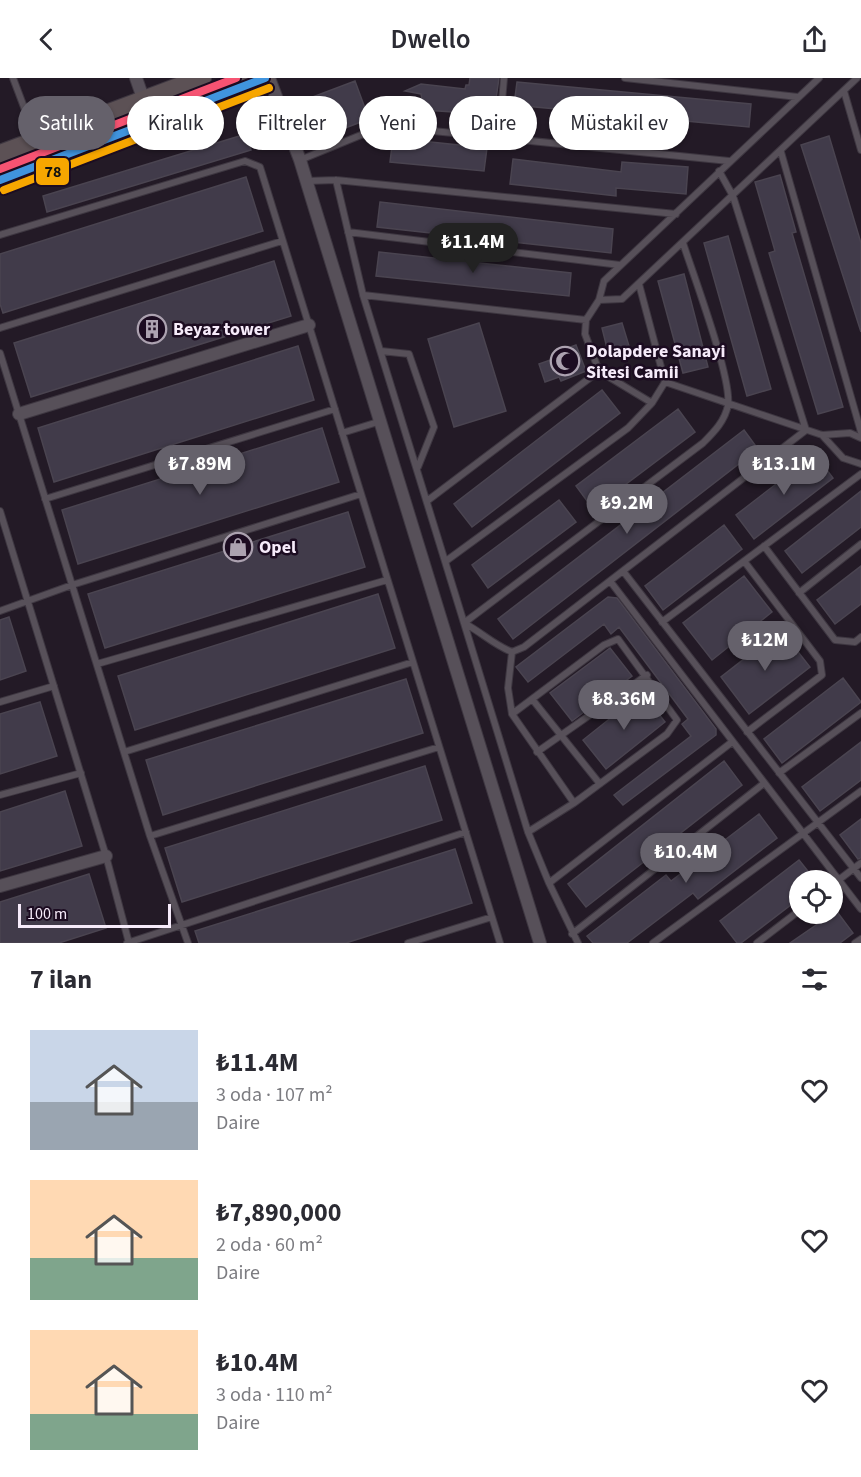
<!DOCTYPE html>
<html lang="tr">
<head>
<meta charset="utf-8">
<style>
  :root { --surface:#fff; --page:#f2f2f3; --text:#2b2b33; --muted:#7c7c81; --accent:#65616b }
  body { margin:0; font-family:"Source Sans 3",sans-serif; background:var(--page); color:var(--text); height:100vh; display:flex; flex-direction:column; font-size:22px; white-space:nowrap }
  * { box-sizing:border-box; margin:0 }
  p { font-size:20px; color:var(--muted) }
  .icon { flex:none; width:33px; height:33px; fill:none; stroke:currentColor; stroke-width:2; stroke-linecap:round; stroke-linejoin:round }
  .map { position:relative; height:865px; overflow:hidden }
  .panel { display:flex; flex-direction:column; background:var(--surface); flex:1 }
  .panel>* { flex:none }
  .guide { position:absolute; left:18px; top:18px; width:825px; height:54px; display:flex; gap:12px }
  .tools { position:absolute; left:789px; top:792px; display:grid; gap:12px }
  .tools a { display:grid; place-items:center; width:54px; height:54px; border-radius:50%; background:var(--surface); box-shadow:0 2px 4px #0004; font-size:30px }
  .scale { position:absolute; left:18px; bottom:15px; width:153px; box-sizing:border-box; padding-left:6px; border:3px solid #f6ebfa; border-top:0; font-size:16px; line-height:21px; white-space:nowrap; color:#f6ebfa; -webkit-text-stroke:4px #1c0c21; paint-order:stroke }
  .price { position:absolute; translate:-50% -51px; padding:0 14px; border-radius:21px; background:var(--accent); color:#fff; font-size:20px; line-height:39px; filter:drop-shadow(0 2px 3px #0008) }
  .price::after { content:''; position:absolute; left:50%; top:36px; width:18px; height:14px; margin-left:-9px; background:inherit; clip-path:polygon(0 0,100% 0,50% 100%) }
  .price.active { background:#222; color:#fff }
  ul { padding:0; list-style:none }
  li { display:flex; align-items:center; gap:18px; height:150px; padding:0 30px }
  li span { display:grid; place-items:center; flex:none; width:168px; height:120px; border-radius:0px; color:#555 }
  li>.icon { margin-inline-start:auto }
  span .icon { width:72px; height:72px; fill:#fffc; stroke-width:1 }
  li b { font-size:26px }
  h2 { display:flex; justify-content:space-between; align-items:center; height:72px; padding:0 30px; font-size:26px }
  .chip { padding:0 21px; border-radius:27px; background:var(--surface); box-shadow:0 2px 4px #0004; font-size:21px; line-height:54px }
  .chip.active { background:var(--accent); color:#fff }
  header { display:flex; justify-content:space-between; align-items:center; height:78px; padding:0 30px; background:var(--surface); font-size:27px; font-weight:600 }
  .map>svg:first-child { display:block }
  .building { fill:#413b4a; stroke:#4a4450; stroke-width:1.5 }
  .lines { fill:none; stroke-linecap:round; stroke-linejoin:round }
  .lane-casing { stroke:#3e3741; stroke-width:8 }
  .street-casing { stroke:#3e3741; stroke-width:14 }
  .primary-casing { stroke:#3e3741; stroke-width:20 }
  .lane { stroke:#575059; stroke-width:6 }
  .street { stroke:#575059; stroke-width:12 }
  .primary { stroke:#5c5155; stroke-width:18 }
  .bus-1-casing { stroke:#1c0c21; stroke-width:12 }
  .bus-2-casing { stroke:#1c0c21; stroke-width:12 }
  .bus-3-casing { stroke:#1c0c21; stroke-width:12 }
  .bus-1 { stroke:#4094de; stroke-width:8 }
  .bus-2 { stroke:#f7a600; stroke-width:8 }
  .bus-3 { stroke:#f65372; stroke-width:8 }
  .labels { text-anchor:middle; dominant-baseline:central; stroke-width:5; stroke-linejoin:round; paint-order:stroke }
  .poi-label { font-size:18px; font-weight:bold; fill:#f6ebfa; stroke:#1c0c21; text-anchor:start }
  .line-badge { stroke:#1c0c21; stroke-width:2 }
  .pale-badge-label { font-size:16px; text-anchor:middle; font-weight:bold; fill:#111 }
</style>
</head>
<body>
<header><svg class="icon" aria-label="back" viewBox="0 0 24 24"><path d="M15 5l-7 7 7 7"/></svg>Dwello<svg class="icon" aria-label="share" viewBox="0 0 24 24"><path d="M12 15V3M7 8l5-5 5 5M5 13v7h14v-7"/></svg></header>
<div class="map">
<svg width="861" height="865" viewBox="0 0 861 865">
  <rect width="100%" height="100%" fill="#231a26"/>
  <path class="building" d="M470,0H499L496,21L486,23L483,33L467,32V35L424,32L421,16L405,13L421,6L465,11L466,7H469Z
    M355,3L369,41L324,58L310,20Z
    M517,4L751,26L749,49L514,27Z
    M246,56L251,72L47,134L43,118Z
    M829,58L861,165V254L801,67Z
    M393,60L487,70L484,93L390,84Z
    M513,81L621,94L622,84L688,89L686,116L616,110V118L510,106Z
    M780,97L796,154L792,155L843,329L818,336L769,175L775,173L755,104Z
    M246,99L263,153L3,235L0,226V176Z
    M380,124L613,151L611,175L377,149Z
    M728,158L771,311L747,318L704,165Z
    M379,174L571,195L569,218L376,198Z
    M274,183L291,238L31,319L14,265Z
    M684,196L708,289L683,295L658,203Z
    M479,245L506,333L454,349L428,261Z
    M622,245L629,268L608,274L602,250Z
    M576,267L586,293L561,303L559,299L545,304L539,286L556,280L554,275Z
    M298,268L314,322L54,404L38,350Z
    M602,312L620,335L472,449L454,426Z
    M678,331L695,354L593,431L576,408Z
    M322,350L339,404L78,486L62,432Z
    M744,352L758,371L513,561L498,541Z
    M815,376L833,400L754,461L736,437Z
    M861,413V449L802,495L785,473Z
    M559,422L576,444L488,510L472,487Z
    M348,434L365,489L105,570L88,516Z
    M724,447L742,471L663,532L645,508Z
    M861,488V526L835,546L817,522Z
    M744,498L772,534L712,582L683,545Z
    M378,516L395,570L135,652L118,598Z
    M608,519L617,520L716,651V657L623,727L614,717L691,658L682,646L688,641L619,549L611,556L604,546L528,604L516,589Z
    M9,539L26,593L0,602V542Z
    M781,552L810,589L749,636L721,599Z
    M610,570L632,598L572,643L550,615Z
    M843,600L861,624L782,685L764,661Z
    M406,601L423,655L163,737L146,682Z
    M642,615L665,644L606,691L583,662Z
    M40,624L57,678L0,696V636Z
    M861,664V702L820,733L802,709Z
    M724,683L742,707L586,829L568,806Z
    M425,688L442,742L182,824L165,770Z
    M65,713L82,768L0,793V734Z
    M759,736L777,760L698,821L693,815L627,865H593L587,858L666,797L671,803Z
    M861,741V780L858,781L840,757Z
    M455,771L472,825L346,865H199L195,853Z
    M799,782L815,802H800V820L741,865H737L720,843Z
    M89,796L106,850L59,865H0V824Z
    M835,831L853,855L840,865H790L832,836Z"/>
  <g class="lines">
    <g class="lane-casing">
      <path id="lane" d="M13,0L36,61
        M625,0L798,19
        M844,13L861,72
        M499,58L504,0
        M781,74L861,354
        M300,82L383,48L729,83
        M336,102L363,217L464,545C481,554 494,567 512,574L524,569L806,352L733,118L719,93
        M307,103L336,102L676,136
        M348,154L620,187
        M0,157L245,83L260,89L500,865
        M683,165C693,196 732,300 728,327C725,343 714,354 703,365L464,545L528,754L549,805L732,664
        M363,217L586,242
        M599,222L622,221L857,0
        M0,250L282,163
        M381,273L409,276L434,349L418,389
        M0,275L150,758L188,865
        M665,304L822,357L850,355L861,360
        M652,325L599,293L585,256L586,242L599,222L604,203L819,0
        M342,355L378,344
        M822,357L843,380L861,386
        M45,421L335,331
        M427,423L599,293
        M0,433L106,778L129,865
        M764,468L835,562L855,564L861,559
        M446,483L628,350L652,325L665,304L639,206
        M744,483L820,583L822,597L747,654
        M623,493L861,800
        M610,503L861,831
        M799,515L861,466
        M0,533L72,507L361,416
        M662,544L861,396
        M512,574L508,610L512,636L574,725L528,754
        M97,586L387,502
        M532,621L600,706
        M0,624L54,608
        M512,636L604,567L618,561L677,642L667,656L574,725
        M124,674L413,584
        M537,674L647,597
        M779,695L861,635
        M0,717L81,695
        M150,758L439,669
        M549,805L578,865
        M832,807L861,785
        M572,856L763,706
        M127,865L466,754
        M408,865L492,839
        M653,865L861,713
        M757,865L800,832
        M855,865L861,861"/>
    </g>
    <g class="street-casing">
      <path id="street" d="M136,0L143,20
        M269,0L300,82L540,865
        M19,336L309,247
        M0,808L106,778"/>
    </g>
    <g class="primary-casing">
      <path id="primary" d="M0,76L202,0
        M0,102L265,0"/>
    </g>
    <use href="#lane" class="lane"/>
    <use href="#street" class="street"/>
    <use href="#primary" class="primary"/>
    <g class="bus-1-casing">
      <path id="bus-1" d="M0,102L265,0"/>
    </g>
    <g class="bus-2-casing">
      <path id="bus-2" d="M4,112L269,10"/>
    </g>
    <g class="bus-3-casing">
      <path id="bus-3" d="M0,91L236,0"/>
    </g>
    <use href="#bus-1" class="bus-1"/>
    <use href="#bus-2" class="bus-2"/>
    <use href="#bus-3" class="bus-3"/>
  </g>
  <defs>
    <g id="building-ring" transform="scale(1.5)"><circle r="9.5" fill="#1c0c21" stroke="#aca2b0" stroke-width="1.5"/><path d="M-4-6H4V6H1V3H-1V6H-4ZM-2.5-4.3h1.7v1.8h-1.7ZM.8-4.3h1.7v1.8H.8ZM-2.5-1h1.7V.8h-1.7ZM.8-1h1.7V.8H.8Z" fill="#aca2b0"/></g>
    <g id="mosque-ring" transform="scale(1.5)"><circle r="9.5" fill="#1c0c21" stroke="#aca2b0" stroke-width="1.5"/><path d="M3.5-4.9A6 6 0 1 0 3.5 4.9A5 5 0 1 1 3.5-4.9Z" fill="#aca2b0"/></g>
    <g id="shop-ring" transform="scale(1.5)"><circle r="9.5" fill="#1c0c21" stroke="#aca2b0" stroke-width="1.5"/><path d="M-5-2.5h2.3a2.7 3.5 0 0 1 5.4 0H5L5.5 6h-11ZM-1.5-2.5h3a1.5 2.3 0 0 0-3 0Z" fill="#aca2b0"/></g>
  </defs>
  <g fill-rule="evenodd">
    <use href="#building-ring" x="152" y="251"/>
    <use href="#mosque-ring" x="565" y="283"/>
    <use href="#shop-ring" x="238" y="469"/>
  </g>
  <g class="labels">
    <g class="poi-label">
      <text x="173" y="251">Beyaz tower</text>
      <text x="586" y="273">Dolapdere Sanayi<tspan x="586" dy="21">Sitesi Camii</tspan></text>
      <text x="259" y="469">Opel</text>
    </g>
  </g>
  <rect class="line-badge" x="35" y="79" width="35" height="29" rx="6" fill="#f7a600"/>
  <g class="pale-badge-label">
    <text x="53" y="99">78</text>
  </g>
</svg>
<div class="tools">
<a><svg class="icon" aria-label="locate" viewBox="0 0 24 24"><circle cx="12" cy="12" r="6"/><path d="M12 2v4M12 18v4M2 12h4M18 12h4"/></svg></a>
</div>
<div class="scale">100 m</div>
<b class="price active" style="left:473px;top:196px">₺11.4M</b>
<b class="price" style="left:200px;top:418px">₺7.89M</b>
<b class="price" style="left:784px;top:418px">₺13.1M</b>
<b class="price" style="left:627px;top:457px">₺9.2M</b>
<b class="price" style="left:765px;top:594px">₺12M</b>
<b class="price" style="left:624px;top:653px">₺8.36M</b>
<b class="price" style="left:686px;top:806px">₺10.4M</b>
<div class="guide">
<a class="chip active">Satılık</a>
<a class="chip">Kiralık</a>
<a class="chip">Filtreler</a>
<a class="chip">Yeni</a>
<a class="chip">Daire</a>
<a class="chip">Müstakil ev</a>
</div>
</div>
<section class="panel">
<h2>7 ilan<svg class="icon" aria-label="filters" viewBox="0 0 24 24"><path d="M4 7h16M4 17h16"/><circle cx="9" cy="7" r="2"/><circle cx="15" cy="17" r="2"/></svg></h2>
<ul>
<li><span style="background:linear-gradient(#c9d6e8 60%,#9aa5b1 0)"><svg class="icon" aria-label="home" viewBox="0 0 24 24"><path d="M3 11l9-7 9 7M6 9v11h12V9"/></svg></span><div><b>₺11.4M</b><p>3 oda · 107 m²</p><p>Daire</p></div><svg class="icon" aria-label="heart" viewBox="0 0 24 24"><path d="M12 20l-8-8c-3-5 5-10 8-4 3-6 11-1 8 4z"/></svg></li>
<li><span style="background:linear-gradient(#ffd9b3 65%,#7fa58c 0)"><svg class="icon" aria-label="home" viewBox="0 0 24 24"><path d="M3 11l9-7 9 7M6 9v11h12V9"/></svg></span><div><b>₺7,890,000</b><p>2 oda · 60 m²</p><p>Daire</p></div><svg class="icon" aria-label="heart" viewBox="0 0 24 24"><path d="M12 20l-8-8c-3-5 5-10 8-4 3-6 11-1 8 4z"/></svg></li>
<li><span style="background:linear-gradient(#ffd9b3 70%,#7fa58c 0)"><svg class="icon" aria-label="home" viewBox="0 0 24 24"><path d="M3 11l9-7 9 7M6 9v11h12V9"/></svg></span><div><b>₺10.4M</b><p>3 oda · 110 m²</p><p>Daire</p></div><svg class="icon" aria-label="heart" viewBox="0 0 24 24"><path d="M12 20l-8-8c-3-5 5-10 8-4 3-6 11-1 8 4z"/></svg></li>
</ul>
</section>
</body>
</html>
